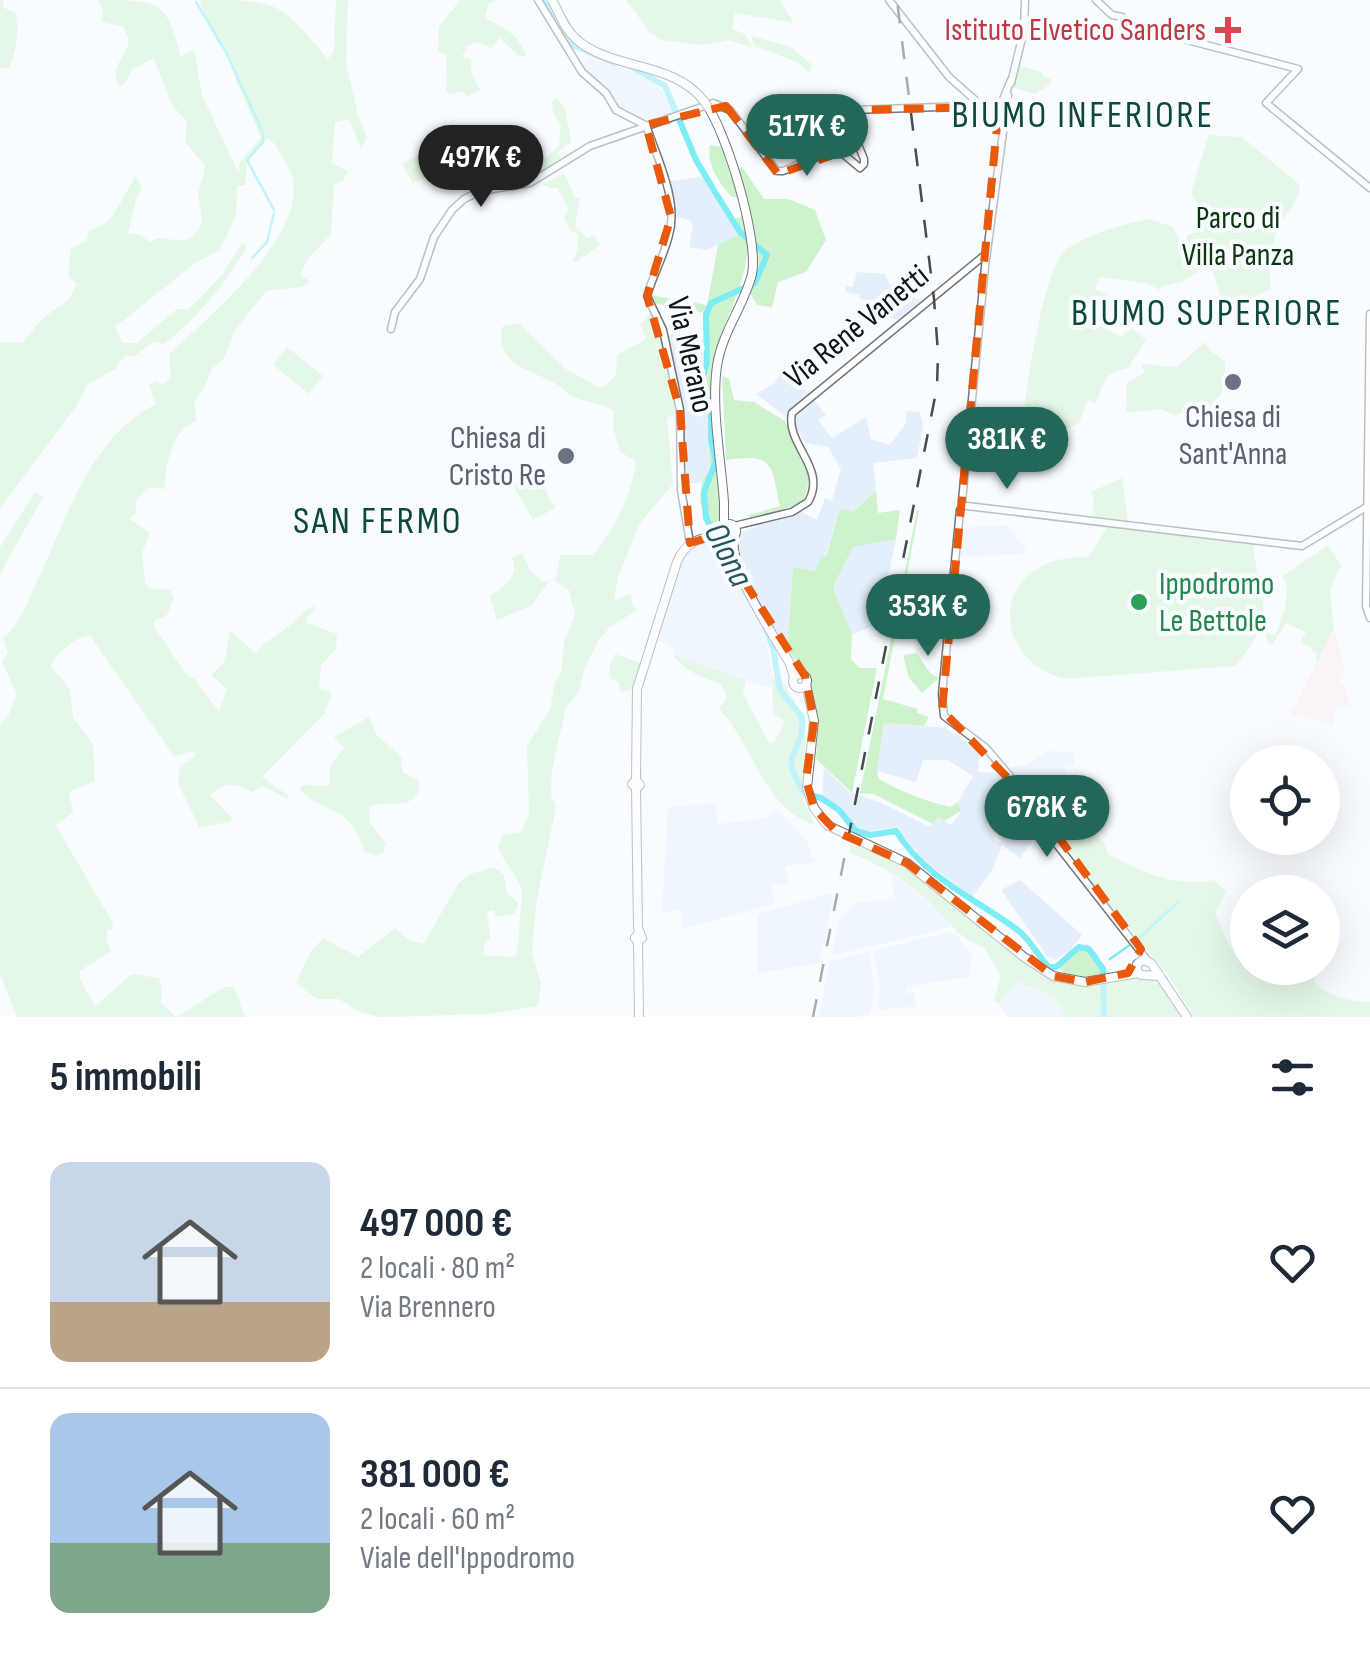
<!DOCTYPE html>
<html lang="it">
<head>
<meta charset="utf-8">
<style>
  :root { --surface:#fff; --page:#f6f6f7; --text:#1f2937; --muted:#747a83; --line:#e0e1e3; --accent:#226758 }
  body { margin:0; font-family:"Sofia Sans Condensed",sans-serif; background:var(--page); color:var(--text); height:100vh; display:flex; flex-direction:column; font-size:38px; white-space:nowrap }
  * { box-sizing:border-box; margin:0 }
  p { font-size:32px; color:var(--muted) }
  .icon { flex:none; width:55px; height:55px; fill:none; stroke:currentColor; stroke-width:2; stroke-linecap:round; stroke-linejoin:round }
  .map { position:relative; height:1017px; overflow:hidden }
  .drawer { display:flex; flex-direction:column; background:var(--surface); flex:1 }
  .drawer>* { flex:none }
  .fabs { position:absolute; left:1230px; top:745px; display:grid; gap:20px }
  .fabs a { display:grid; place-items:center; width:110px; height:110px; border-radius:50%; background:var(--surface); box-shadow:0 10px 40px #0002; font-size:50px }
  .price { position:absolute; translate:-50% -85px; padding:0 22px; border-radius:35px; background:var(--accent); color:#fff; font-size:32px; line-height:65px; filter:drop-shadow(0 2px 5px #0008) }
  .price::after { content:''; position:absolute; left:50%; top:60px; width:30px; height:22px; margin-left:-15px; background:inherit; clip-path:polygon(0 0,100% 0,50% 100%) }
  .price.selected { background:#222; color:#fff }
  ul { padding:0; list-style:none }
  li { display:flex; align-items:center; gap:30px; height:250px; padding:0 50px }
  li+li { border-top:2px solid var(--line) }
  li span { display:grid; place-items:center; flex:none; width:280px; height:200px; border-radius:20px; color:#555 }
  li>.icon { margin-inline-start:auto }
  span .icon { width:120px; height:120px; fill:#fffc; stroke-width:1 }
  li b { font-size:42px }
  h2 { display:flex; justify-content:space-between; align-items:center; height:120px; padding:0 50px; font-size:42px }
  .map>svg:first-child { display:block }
  .built { fill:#e4effb }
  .education { fill:#fcecf0 }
  .green { fill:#cef3cc }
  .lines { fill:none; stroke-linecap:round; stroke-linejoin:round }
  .stream { stroke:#7eecf4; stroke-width:2.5 }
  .river { stroke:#7eecf4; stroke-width:6 }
  .secondary-casing { stroke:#72777c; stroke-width:9 }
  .primary-casing { stroke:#72777c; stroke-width:10 }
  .secondary { stroke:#fff; stroke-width:6 }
  .primary { stroke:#fff; stroke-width:8 }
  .rail { stroke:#484a4c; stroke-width:2.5; stroke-dasharray:18 18; stroke-linecap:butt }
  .primary-bridge-casing { stroke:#72777c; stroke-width:10; stroke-linecap:butt }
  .primary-bridge { stroke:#fff; stroke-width:8 }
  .marked { fill:none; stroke:#e8590c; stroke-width:8; stroke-dasharray:20 12; stroke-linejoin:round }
  .health-dot { fill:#e0444e; stroke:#f8fbff; stroke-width:4 }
  .worship-dot { fill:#6b7280; stroke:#f8fbff; stroke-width:4 }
  .leisure-dot { fill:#2e9e5b; stroke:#f8fbff; stroke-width:4 }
  .labels { text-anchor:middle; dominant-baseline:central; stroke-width:9; stroke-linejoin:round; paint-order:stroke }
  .health-label { font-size:32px; fill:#be3a42; stroke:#f8fbff; text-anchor:end }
  .park-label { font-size:32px; fill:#0d350f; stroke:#f8fbff }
  .street-label { font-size:32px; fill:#111315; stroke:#f8fbff }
  .worship-label { font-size:32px; fill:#5b616d; stroke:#f8fbff }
  .leisure-label { font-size:32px; fill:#27864d; stroke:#f8fbff; text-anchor:start }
  .water-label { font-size:35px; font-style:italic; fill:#27575b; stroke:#f8fbff }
  .quarter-label { font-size:38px; letter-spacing:2.5px; fill:#0e473c; stroke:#f8fbff }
</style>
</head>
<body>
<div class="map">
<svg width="1370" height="1017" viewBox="0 0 1370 1017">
  <rect width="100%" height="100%" fill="#f8fbff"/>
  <path class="built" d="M589,58L641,73L662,91L675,112L646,123L621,111L608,89L586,72L582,65Z
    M704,176L740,234L707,250L689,247L693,225L689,220L674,216L667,182Z
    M857,272L885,274L889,284L923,302L898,320L867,311L870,302L859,298V295L845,292L846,286L853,287Z
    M672,333L704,339L705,364L701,387L707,399L710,469L702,482L684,484V417L669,336Z
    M784,364L826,415L818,420L832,438L866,417L871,439L890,445L905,425L907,411L920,412L923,426L917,458L873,463L876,491L853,512L840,510L825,556L821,558L815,571L793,567L787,652L753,592L735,543L739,533L799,511L817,520L825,498L832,501L841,469L828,447L805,443L794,423L756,394L775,383Z
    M1007,525L1026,550L1024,554L959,557L961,528Z
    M714,539L762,624L773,677L771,688L673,655L676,649L656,640L684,552L692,545Z
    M896,539L879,624L852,634L833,587L853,547Z
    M884,723L945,728L980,750L978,772L1002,773L1018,789L1007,801L1001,795L990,804L987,826L996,842H1000L1027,799L1033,805L1043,826L1020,858L1002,845L992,870L972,897L924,860L898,830L889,828L864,832L853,826L840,809L822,797L824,768L849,792L882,803L930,827L938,817L951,825L961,812L958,802L973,776L948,760H923L916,782L877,771Z
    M1048,751L1074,753V765L1065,766V779L1049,790L1037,780L1025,790L1007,769L1019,764L1024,767Z
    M715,803L718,824L769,818L776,808L806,840L814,862L786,866L789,883L771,886L775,904L683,928L681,910L662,912L668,807Z
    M891,875L919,891L940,910L951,927L835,955L832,952L839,921L856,903L895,899Z
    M1020,880L1082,935L1071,950L1055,960L1047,956L1001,890Z
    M834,893L819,963L758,973L757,920L760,913Z
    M948,932L958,937L972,954L969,977L907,986V994L914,993L917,1006L878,1010L880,988L873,951Z
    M870,951L874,992L870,1013L855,1017H819L830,961Z
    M1015,982L1055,997L1066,1017H1008L999,1004Z"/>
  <path class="education" d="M1334,628L1345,667L1338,682L1345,686L1351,708L1337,707L1333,726L1305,716L1290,715Z"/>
  <path class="green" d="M0,0H3L4,8L15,12C20,26 16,58 8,68H0Z
    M98,0C161,0 166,0 181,57L194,49L202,95L238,172L240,162L261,137L237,83L229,56L217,42L199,0C279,0 278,0 328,59L334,51L336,0H348L346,62L358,115L367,138L361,148L349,119L335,122L332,163L348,171L343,181L334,184L331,234L308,259L300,274L310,282L302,287L266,291L234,332L224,358L211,370L204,388L194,402L197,421C172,428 165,466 165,489L150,487L136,499V513L130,519L150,533L142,553L145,583L152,589L170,590L174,598L167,615L154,621V627L186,674L195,679L219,712L227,689L211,675L224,663L230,631L256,653C266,640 276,636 288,627C298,619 302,611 314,606L315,610L307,617V623L337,634L336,649L321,665L319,689L332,692L325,713L262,777L289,796L288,799L262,786L253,792C235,783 226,781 210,795L232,818L230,822L199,827L178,783L180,767L195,756L193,751L174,756L90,636C76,636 56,653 51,666L70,690L73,718L93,744L95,781L69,792L73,812L56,826L113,923L112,930H107V940L111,951L80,971L79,978L95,1006L132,974L159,978L162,986L161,1003L176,1017H17L0,974V725L9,714L17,694L2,662L8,652L3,638C19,626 27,603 35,586C66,522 88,438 156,404L149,385L157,381L163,385L171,377L169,354C208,317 327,221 285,162C278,152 279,144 267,139L247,162L245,185L237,186L236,216L220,250L194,264L115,327L123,343H137L177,309H189L222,275L242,243L247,247C225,283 198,318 164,344L153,342L133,357L125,356L115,369L87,385L77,405L0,509V342L22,343L42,319L69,299L77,284L68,276L71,248L86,242L89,230C113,229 123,194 136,176L142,189L137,196L128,233L139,234L150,242L157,238L186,241C213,223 196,212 199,190C200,182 205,175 205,166L185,142L187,122L172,105L154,58L131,70L126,82L120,87C107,66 128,58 129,38L122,26L101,22L103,10Z
    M460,0H496L488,5L485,18C503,27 520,35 526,56L517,55L500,38L491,48L477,42L467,46L462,57L471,59V72L480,90L467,97L462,91L450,95L446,91L447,55L438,52L439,27Z
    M626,0H779L794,23L735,13L732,29L745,34L752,47L728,40L701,45L661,40L649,31Z
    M751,36L791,47L812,65L809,74L799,63L755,46Z
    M1019,66L1043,72V76L1051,79L1049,85L1035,94L1013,87Z
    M556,98L565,108L571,142L559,151L560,160L530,181L493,185L525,175L559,146L561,125L553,113L552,101Z
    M1209,135L1242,137L1300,185C1299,201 1288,210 1281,223C1270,244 1268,266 1271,289L1240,306L1238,299L1223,304L1211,266H1205L1202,258L1187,245V236C1191,233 1197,232 1200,228C1212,218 1194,201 1191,192Z
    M450,138L458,162L413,183L402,164Z
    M710,145L724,147L738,197H732C719,183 706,164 710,145Z
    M742,167L764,199H788L815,210L826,240L806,272L778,282L772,307L757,305L750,293C764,248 752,213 738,170Z
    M564,173L575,197L580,199L575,227L588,238L594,235L600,245L576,262L573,260C579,252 579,242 576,232L570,231L564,216L569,210L557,188H548L543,184Z
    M742,216C761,267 723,314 713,363L722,517L717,526L708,529L700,501L702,482L710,469L707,399L701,387L705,364L704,313L653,303L650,295L707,305L718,245L739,234L733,220Z
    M1149,219L1173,227L1185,251L1199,261L1198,271L1185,281L1163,286L1160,290L1146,283L1100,277L1095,289L1120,301L1108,329L1121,337L1132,328L1146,340L1128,368C1102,373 1105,381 1096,403L1088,400L1079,423L1064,431L1070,440L1045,457L1019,445C1025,406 1040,276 1064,252C1080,236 1126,223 1149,219Z
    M651,314C667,344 671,379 678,413L667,418L673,484L640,523L618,577L614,600L631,594L632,605L637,610L609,628L598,641L584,670L580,690L566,707L552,770L551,794L556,807L536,904L532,954L541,984L538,1006L489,1014L379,1017L359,1012L339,999H317L296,982L310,953L323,938L358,957L395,928L409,940L423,944L459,883L470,874L494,867L504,875L507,893L518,903L515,913L496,917L494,910L487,912L490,939L484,945L483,955L516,957C518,947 523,893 521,887C515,872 503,862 498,846L503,835L521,832L529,814L527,746L550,709L555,682L561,673L564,642L575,615L569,590L555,581L560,555H593C615,528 631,497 636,461L620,452L613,426L614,411C601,403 590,403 576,398C569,395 563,388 556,384C531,369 493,365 503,326L518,323L567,370L601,388C620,372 615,381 617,355L646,339L640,324Z
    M1205,342L1209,350L1225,361C1226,397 1224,390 1200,417L1193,410L1175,415L1160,409L1126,413L1127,383L1144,373L1142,364L1177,367Z
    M287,347L323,376L309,394L273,365Z
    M722,376L729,379L734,400L754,402L785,421L808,472L809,481L803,503L751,520L749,515L780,506C771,467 776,452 726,460Z
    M532,465L555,508L533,520L509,478Z
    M1122,478L1128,522L1092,517L1094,497L1091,492Z
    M876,491L878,513L900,510L896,539L853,547L833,587L852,634L851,659L859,668H877L852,793L816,759L818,732L810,675L787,652L793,567L815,571L821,557L826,556L840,509L853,512Z
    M35,492L43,497L0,574V547Z
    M917,511H919L883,699L918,709L917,713L929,717L924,726L884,723L877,771L879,779C899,791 928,802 950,807L958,802L961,811L944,821L938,817L933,824L873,794L860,793Z
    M1109,525L1253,543C1259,603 1281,612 1235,666L1066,679C1005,666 986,590 1048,563C1060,558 1074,558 1088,557Z
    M1328,545L1341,565L1330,591L1334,628L1317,662L1316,653L1301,641L1306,632L1286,623L1272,645L1268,642L1265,632L1275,636C1283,614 1292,598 1283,576Z
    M522,553L531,572L544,582L550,580L532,605L497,620L490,596C504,587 520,576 512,558Z
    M917,653L930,673L939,678L922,693L909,678L903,655Z
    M615,654L643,664L635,689L620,692L619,683L610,678L609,668Z
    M673,655L746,680L743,693L769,743L774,742L785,722L773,713L772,679L781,678L806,723L804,802L815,825C762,808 755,746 719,709L727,697L721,684C703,678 685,671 673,655Z
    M369,717L376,734L401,757L403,773L418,780L420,788C410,814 388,797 370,807L369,822L386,844L383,852L375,856L364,851C349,802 324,816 299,789L304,785L329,786L330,767L344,748L334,737Z
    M1065,789L1073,792L1058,804L1057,811L1104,842L1108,854C1139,871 1177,888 1213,880L1226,891L1215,913C1245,987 1248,967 1317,968L1314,982C1330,997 1348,1001 1370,1002V1017H1194L1168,975L1094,885L1047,818L1051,795Z
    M851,844L888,857L905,868L1040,972L1071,983L1056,963L1087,944L1096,953L1106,970L1119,978L1134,975L1143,979L1154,978L1170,997L1180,1017H1066L1055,997L1016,982L999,1004L994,1000L1001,976L984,947C960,942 942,912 924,896C905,880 872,860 849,853Z
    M224,987H234L245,1017H177Z"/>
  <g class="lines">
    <path class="stream" d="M196,2L226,52L263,133V142L247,160L274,210
      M252,258L267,242L274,213
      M1138,939L1178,902
      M1110,959L1131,944"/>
    <path class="river" d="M546,0L572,45L615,63
      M632,67L665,86L696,160L715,192L740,232L767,255L755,283L711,303L706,315L707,362L702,380L711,402V440L716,461L704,492L706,518L748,597
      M766,630L773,648L780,690L802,717C804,760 776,747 804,793L821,798L839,810L856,831L870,835L896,831C926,879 975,898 1019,931C1031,941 1038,956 1049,967H1056L1079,947L1089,949L1103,969L1104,1017"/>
    <g class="secondary-casing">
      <path id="secondary" d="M538,0L582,72L606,93L616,110L645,125
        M889,0L949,77L975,100V106
        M1096,0L1112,15L1122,17L1126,23L1133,26L1298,69L1266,103L1370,188
        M1011,83L1024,30L1025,0
        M646,125C657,158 679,201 669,235C664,256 653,275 647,296L663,330L680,410L681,490L690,543
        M1370,314L1366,606L1370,618
        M391,329L395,312L420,279L434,237L452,210L464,199L481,191L530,183L590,146L713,103L730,110L777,171H783L834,150L842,153L860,168L864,164V159L848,120L853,110L997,105L1002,102L1011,80
        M962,501L985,267L1008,95
        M967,506L1302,546L1368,506
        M960,510L942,694L944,716L986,748L1037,808L1054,841L1148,961
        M734,526L792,512L808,502C828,468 785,445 792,413L986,254"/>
    </g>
    <g class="primary-casing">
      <path id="primary" d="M722 531a7 7 0 1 1 14 0a7 7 0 1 1-14 0Z
        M724,526V502
        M735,535C725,566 774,635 790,664L794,677
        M793 681a7 7 0 1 1 14 0a7 7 0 1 1-14 0Z
        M806,684L814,721L807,788L814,808L827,825L907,863L1024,957L1053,976L1085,982L1138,973
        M636,780L637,689L677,562C685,542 702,536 723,535
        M636,788L640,785L636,780L632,784L636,788L638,928L642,938L638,942L635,938L638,934
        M638,942L639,1017
        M1160,976L1141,975L1137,971V964L1143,960L1151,963L1187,1017"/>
    </g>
    <use href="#secondary" class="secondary"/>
    <use href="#primary" class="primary"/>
    <path class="rail" d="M813,1017L937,387L938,353L934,299L897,0"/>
    <g class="primary-bridge-casing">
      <path id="primary-bridge" d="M552,0C560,14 564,28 576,39C612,71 672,60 704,101C726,129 759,239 752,274C744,306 722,332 717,366C711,407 721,460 724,502"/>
    </g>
    <use href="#primary-bridge" class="primary-bridge"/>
  </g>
  <path d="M0 0H1370V1017H0ZM726,106L778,174L856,147L853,110L986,107L998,115L942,710L1037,808L1141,949L1128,973L1085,982L1053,976L907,863L837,832L814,808L806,780L814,721L805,676L746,584L728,532L690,543L680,410L647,296L671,217L646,125Z" fill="#f8fbff" fill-opacity=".55" fill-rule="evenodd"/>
  <path class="marked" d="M726,106L778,174L856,147L853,110L986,107L998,115L942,710L1037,808L1141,949L1128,973L1085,982L1053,976L907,863L837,832L814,808L806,780L814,721L805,676L746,584L728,532L690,543L680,410L647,296L671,217L646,125Z"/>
  <path class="health-dot" d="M1223 15h10v10h10v10h-10v10h-10v-10h-10v-10h10z"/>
  <g class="worship-dot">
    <circle cx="1233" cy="382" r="10"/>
    <circle cx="566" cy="456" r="10"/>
  </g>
  <circle class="leisure-dot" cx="1139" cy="602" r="10"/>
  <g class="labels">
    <g class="health-label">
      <text x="1206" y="30">Istituto Elvetico Sanders</text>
    </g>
    <g class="park-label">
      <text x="1238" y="218">Parco di<tspan x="1238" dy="37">Villa Panza</tspan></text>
    </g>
    <g class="street-label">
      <text transform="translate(857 327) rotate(-39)">Via Renè Vanetti</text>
      <text transform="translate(690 355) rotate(77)">Via Merano</text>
    </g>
    <g class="worship-label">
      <text x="1233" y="417">Chiesa di<tspan x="1233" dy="37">Sant'Anna</tspan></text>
      <text x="546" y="438" text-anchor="end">Chiesa di<tspan x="546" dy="37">Cristo Re</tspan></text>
    </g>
    <g class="leisure-label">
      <text x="1159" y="584">Ippodromo<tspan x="1159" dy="37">Le Bettole</tspan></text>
    </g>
    <g class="water-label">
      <text transform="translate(728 555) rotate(63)">Olona</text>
    </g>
    <g class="quarter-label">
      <text x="1083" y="115">BIUMO INFERIORE</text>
      <text x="1207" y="313">BIUMO SUPERIORE</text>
      <text x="378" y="521">SAN FERMO</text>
    </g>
  </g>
</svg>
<div class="fabs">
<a><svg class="icon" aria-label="locate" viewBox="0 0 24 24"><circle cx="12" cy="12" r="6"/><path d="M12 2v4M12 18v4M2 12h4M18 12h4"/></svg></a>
<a><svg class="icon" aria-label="layers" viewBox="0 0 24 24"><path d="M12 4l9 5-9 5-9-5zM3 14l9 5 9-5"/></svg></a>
</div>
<b class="price" style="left:807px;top:179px">517K €</b>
<b class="price selected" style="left:481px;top:210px">497K €</b>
<b class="price" style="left:1007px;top:492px">381K €</b>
<b class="price" style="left:928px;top:659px">353K €</b>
<b class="price" style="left:1047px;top:860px">678K €</b>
</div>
<section class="drawer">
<h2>5 immobili<svg class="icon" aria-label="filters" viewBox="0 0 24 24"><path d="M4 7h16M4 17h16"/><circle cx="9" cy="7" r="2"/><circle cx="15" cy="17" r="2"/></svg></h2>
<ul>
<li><span style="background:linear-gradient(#c9d6e8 70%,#b9a48a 0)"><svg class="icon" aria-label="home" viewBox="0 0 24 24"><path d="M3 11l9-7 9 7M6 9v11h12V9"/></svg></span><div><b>497 000 €</b><p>2 locali · 80 m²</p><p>Via Brennero</p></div><svg class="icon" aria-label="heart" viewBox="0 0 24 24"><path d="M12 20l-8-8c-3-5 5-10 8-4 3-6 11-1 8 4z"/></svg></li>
<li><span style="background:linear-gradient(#a9c7e8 65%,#7fa58c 0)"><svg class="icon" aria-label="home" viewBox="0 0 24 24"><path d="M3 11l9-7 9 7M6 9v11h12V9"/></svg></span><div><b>381 000 €</b><p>2 locali · 60 m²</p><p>Viale dell'Ippodromo</p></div><svg class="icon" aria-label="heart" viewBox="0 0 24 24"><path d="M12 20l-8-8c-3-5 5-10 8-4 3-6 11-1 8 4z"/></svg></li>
</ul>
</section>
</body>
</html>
